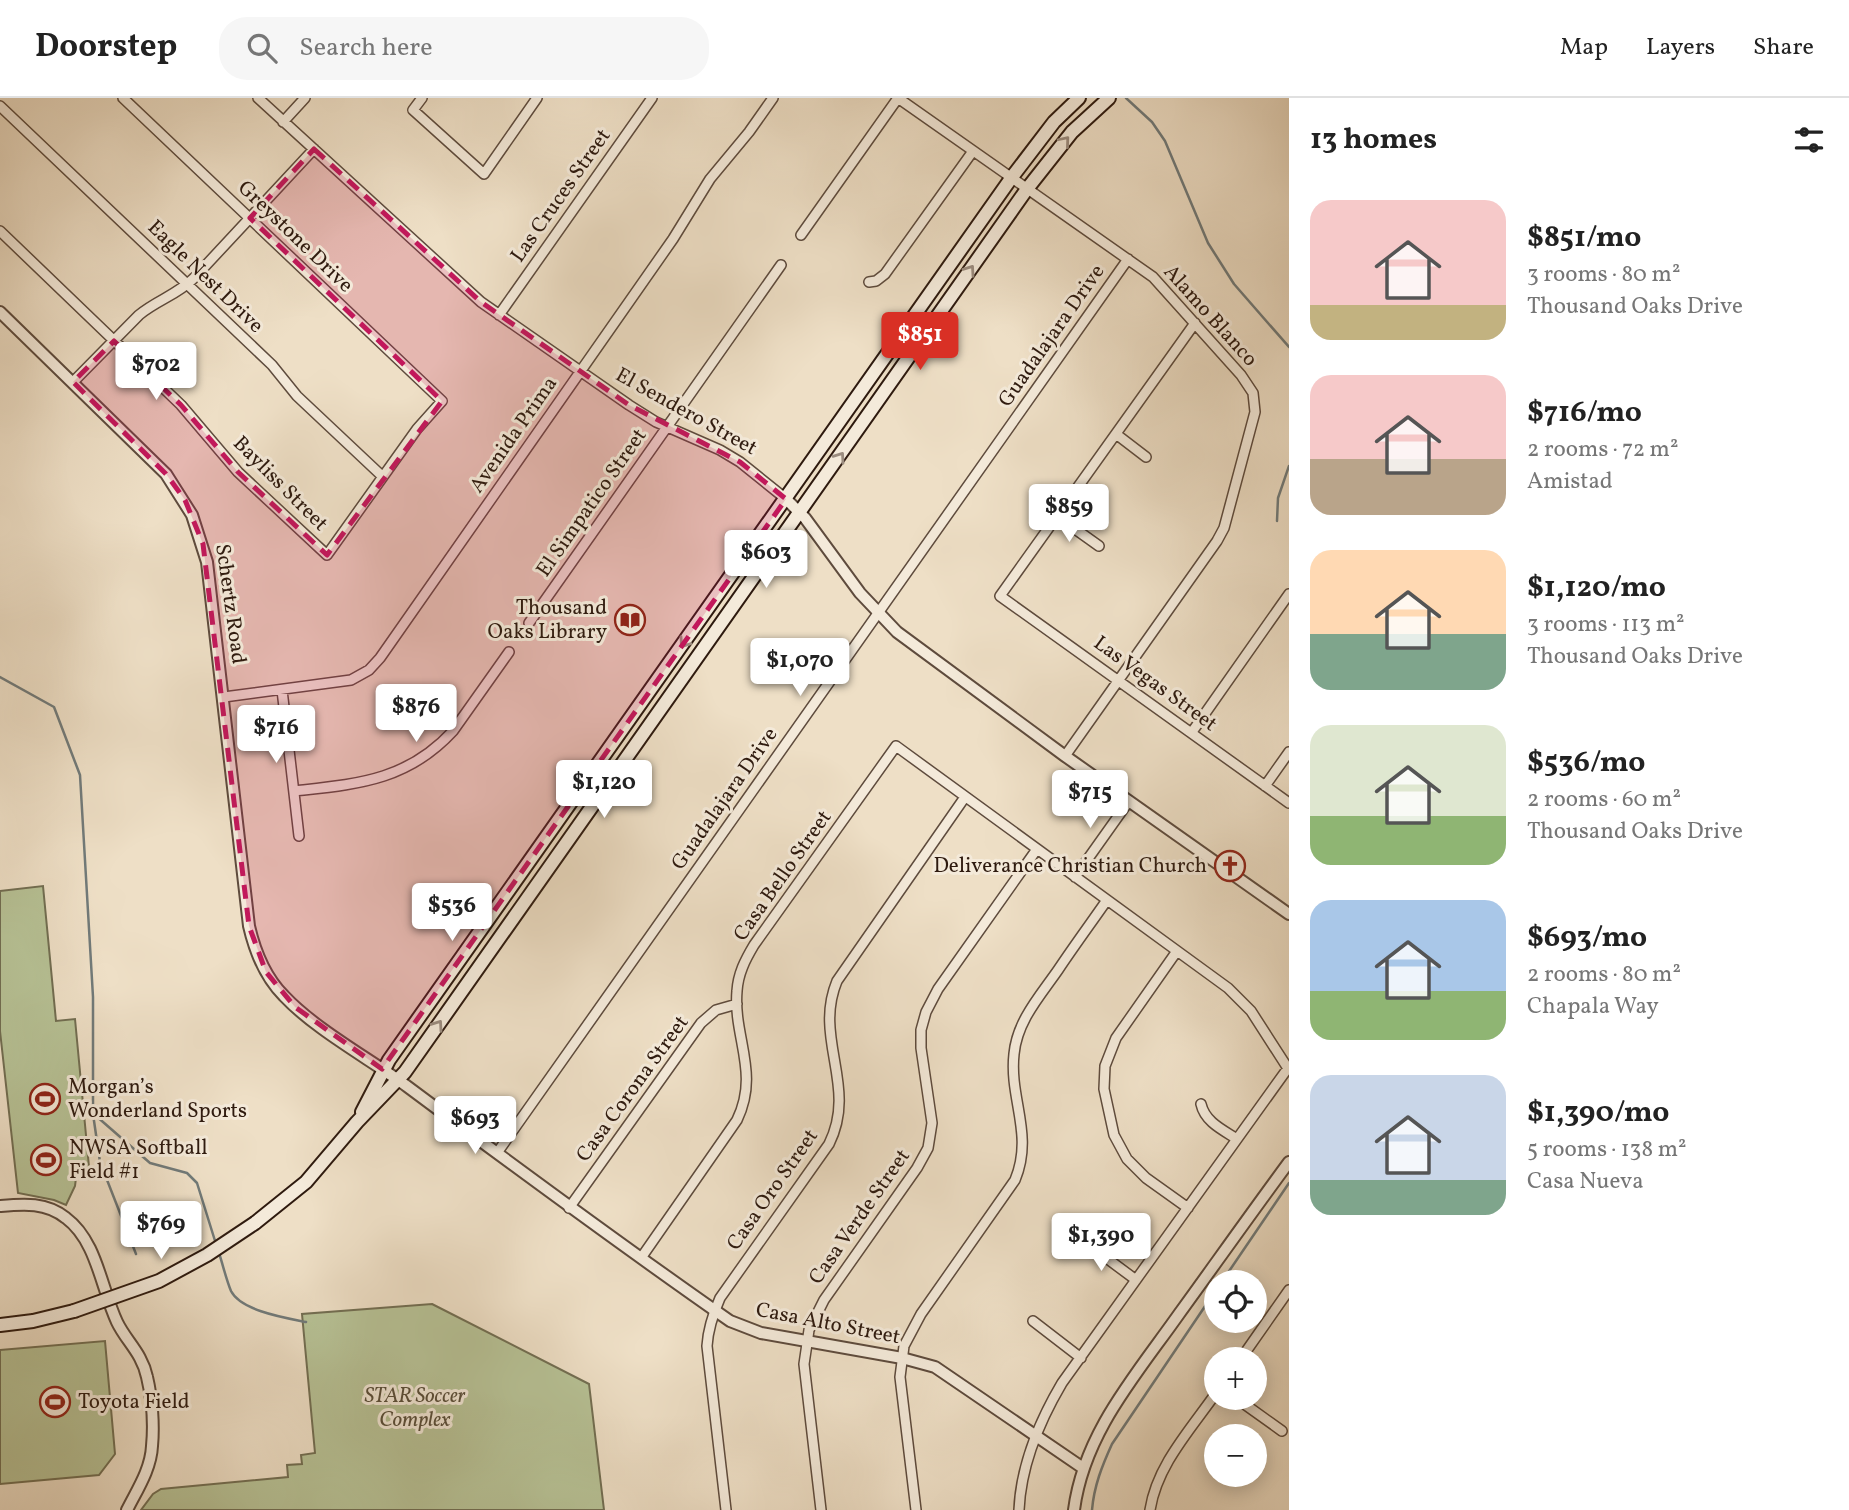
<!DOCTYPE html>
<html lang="en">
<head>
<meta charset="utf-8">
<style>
  :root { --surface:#fff; --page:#f6f6f6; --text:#222; --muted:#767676; --line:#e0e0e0; --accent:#d93025 }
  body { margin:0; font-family:Vollkorn,serif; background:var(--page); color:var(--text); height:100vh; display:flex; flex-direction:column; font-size:26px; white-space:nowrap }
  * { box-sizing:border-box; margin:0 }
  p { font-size:23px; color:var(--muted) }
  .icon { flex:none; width:38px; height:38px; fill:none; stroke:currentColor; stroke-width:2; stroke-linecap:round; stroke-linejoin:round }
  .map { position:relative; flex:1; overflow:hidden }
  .side { display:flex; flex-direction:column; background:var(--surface); width:560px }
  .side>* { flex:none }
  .fabs { position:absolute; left:1204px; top:1172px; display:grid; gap:14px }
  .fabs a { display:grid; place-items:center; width:63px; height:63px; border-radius:50%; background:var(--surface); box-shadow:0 4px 18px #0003; font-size:35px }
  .price { position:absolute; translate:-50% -60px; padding:0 16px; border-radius:7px; background:#fff; color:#222; font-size:23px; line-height:46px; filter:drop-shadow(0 2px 4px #0008) }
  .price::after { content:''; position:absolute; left:50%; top:42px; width:21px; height:16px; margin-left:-10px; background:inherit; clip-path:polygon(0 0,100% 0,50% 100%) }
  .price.current { background:var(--accent); color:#fff }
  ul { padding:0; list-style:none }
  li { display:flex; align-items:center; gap:21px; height:175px; padding:0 21px }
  li span { display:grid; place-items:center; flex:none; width:196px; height:140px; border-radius:21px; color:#555 }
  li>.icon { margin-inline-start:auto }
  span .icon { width:84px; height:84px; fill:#fffc; stroke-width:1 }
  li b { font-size:30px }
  h2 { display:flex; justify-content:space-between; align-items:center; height:84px; padding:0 21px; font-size:30px }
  header { display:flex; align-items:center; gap:42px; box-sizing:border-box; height:98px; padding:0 35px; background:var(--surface); border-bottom:2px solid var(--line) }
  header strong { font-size:33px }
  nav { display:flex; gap:38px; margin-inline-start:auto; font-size:24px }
  .search { width:490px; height:63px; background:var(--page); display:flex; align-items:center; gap:18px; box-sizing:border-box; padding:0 24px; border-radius:28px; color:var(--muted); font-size:26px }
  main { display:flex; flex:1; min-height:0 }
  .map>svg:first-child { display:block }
  .green { fill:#b7c296; stroke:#726e52; stroke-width:2 }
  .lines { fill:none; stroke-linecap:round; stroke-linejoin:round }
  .stream { stroke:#717a79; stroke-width:2.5 }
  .minor-casing { stroke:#5e4b3d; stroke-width:12 }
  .tertiary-casing { stroke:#5e4b3d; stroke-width:14 }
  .secondary-casing { stroke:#2e1a0f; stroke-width:16 }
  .minor { stroke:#f4eada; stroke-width:9 }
  .tertiary { stroke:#f4eada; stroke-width:10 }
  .secondary { stroke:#f4eada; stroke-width:12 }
  .secondary-bridge-casing { stroke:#2e1a0f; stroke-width:16; stroke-linecap:butt }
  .secondary-bridge { stroke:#f4eada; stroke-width:12 }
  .oneway { stroke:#9b8c7f }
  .marked { fill:#c2185b; fill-opacity:0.2; stroke:#c2185b; stroke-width:5; stroke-dasharray:14 9; stroke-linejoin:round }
  .labels { text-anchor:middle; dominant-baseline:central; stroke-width:6; stroke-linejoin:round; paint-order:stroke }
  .street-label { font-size:21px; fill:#2e1a0f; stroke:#f4eada }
  .poi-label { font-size:21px; fill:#2e1a0f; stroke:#f4eada; text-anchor:start }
  .park-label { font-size:21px; font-style:italic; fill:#574c38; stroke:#f4eada }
</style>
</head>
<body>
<header>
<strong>Doorstep</strong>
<div class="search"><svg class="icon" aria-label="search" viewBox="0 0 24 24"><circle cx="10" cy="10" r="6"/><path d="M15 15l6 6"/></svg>Search here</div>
<nav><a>Map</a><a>Layers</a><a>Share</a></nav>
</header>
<main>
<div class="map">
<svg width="1289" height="1412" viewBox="0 0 1289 1412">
  <rect width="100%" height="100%" fill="#eedfc6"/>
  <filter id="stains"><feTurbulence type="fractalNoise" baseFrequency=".00286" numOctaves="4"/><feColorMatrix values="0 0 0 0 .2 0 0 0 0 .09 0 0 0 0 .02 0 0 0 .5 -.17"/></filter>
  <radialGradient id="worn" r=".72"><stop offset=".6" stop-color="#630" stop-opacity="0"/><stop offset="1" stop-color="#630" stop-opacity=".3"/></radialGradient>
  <path class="green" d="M43,788L56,923L75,921L89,1069L76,1080L75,1088L66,1107L54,1102L18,1095L0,933V793Z
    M432,1206L589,1286L604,1412H141L153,1396L161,1391L288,1379L287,1367L302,1366L301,1357L315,1355L302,1216Z
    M105,1243L115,1356L99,1377L0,1386V1252Z"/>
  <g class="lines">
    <path class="stream" d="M1126,0L1152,24L1165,43L1208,145L1234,186L1289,249
      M1277,423L1278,400L1289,368
      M0,579L54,609L80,677L93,899V1016L100,1064L136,1156
      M95,1017L150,1065L187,1075L197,1085L216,1146
      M219,1155C223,1167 226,1181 231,1193C241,1213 286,1220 306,1224
      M1221,1185L1289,1085
      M1092,1412C1094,1388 1102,1368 1112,1346L1216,1192"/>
    <g class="minor-casing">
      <path id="minor" d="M258,0L481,204L629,307L656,324L720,352L740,364L786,401
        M422,0L413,12L484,76L537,0
        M898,0L1153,179L1241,277L1253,295L1255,314L1224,430L1217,443L1065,658
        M0,8L272,267L297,298L382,378
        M283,24L305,0
        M0,133L181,307L238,374L327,457L417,331L442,303L123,0
        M801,137L898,0
        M869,184L876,183L885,176L973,53
        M499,217L652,0
        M1195,225L1000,498L1289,705
        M73,284L139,217C157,202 177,197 194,180L314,51
        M1116,336L1146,359
        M1057,418L1099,448
        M529,525L781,167
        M282,592L299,738
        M224,599L351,582L369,572L380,560L673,141L710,81L749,34L773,0
        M1192,634L1289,496
        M1265,688L1289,654
        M294,693C357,686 407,683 453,633L509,554
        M1075,779L1129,703
        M1177,853L1116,940L1105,968L1104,991L1114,1037L1127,1061L1146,1080L1188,1110
        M1201,1006C1205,1024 1223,1032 1237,1041
        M497,1055L1128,161
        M569,1110L701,925L716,912L737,906
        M1085,1144L1136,1182
        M641,1160L737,1022C760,975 733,939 737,893C738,876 745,862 754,847L896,648L1228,890L1251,913L1289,972
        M1033,1223L1081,1260
        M1240,1262L1289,1192
        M1236,1300L1282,1333
        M726,1412L707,1248C708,1231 713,1216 720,1200L829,1046C858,988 813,941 837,883L965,699
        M821,1412L804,1266L809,1232L824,1202L917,1070L928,1050L932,1025L921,950V932L926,914L938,891L1037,751
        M916,1412L900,1279L904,1248L921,1216L1015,1082C1034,1036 1009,1001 1014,956C1017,923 1040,898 1058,872C1074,848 1091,825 1107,802
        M1019,1412C1021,1366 1039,1324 1062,1285L1288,970
        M1150,1412C1157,1367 1191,1331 1216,1295"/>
    </g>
    <g class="tertiary-casing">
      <path id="tertiary" d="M0,214L166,376L192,417L207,464L249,828C255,854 265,879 284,898C316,932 370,961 408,989C514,1068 621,1147 730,1223L761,1235L902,1260L935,1269L1083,1370
        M786,401L805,420L860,495L897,534L1065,658L1289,816
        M0,1108C24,1106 46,1104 66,1120C97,1143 101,1190 117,1224C126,1243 142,1255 147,1279C152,1300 154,1327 152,1348C151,1371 137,1392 127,1412
        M1074,1412C1084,1335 1136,1277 1179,1216C1216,1165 1252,1114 1289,1064"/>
    </g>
    <g class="secondary-casing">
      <path id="secondary" d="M362,1014L389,962L1012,79L1054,24L1079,0
        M255,1125L306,1084L357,1024L405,974L1027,91L1072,34L1109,0
        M0,1227L33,1223L74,1213"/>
    </g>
    <use href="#minor" class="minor"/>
    <use href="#tertiary" class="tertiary"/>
    <use href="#secondary" class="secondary"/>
    <g class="secondary-bridge-casing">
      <path id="secondary-bridge" d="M74,1213L159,1183L207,1157L255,1125"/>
    </g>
    <use href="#secondary-bridge" class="secondary-bridge"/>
  </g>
  <defs><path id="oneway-chevron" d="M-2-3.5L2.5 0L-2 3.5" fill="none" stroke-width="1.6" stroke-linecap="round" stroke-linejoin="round" transform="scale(1.75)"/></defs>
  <g class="oneway">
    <use href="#oneway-chevron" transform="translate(1065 43) rotate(-50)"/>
    <use href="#oneway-chevron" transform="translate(970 172) rotate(-55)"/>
    <use href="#oneway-chevron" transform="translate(840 359) rotate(-55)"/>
    <use href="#oneway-chevron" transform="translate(684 545) rotate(125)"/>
    <use href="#oneway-chevron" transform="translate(438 927) rotate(-55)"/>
  </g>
  <path class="marked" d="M314,51L481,204L629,307L740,364L786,401L382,971L295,909L266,874L249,828L203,446L185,402L166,376L73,284L114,243L181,307L238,374L327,457L442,303L250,120Z"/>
  <defs>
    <g id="library-ring" transform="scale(1.575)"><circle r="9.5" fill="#f4eada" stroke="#8f2418" stroke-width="1.5"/><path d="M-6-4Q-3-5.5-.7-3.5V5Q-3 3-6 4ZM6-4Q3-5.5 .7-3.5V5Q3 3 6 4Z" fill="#8f2418"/></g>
    <g id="church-ring" transform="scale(1.575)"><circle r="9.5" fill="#f4eada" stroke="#8f2418" stroke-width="1.5"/><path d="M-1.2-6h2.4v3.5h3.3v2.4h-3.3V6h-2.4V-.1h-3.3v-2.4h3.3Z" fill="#8f2418"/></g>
    <g id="stadium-ring" transform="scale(1.575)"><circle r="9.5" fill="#f4eada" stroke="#8f2418" stroke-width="1.5"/><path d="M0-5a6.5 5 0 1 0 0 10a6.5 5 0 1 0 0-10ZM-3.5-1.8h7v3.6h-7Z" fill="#8f2418"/></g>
  </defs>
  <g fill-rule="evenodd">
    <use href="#library-ring" x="630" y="522"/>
    <use href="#church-ring" x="1230" y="768"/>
    <use href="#stadium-ring" x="45" y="1001"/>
    <use href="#stadium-ring" x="46" y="1062"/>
    <use href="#stadium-ring" x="55" y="1304"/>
  </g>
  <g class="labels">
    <g class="street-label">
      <text transform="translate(561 98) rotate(-55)">Las Cruces Street</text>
      <text transform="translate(295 139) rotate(44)">Greystone Drive</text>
      <text transform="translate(205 179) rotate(44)">Eagle Nest Drive</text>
      <text transform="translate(1210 218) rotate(48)">Alamo Blanco</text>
      <text transform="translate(1052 238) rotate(-55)">Guadalajara Drive</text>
      <text transform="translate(686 314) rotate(29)">El Sendero Street</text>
      <text transform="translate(514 337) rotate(-55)">Avenida Prima</text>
      <text transform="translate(280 386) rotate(45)">Bayliss Street</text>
      <text transform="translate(592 405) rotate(-55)">El Simpatico Street</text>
      <text transform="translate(230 506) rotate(82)">Schertz Road</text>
      <text transform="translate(1155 586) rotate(36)">Las Vegas Street</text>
      <text transform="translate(725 701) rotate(-55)">Guadalajara Drive</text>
      <text transform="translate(783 778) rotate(-55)">Casa Bello Street</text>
      <text transform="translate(633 991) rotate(-54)">Casa Corona Street</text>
      <text transform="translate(773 1092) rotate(-55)">Casa Oro Street</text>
      <text transform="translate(860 1119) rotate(-55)">Casa Verde Street</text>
      <text transform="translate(828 1226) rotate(11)">Casa Alto Street</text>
    </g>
    <g class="poi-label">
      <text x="607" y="510" text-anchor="end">Thousand<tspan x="607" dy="24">Oaks Library</tspan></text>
      <text x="1207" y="768" text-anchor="end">Deliverance Christian Church</text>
      <text x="68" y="989">Morgan’s<tspan x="68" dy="24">Wonderland Sports</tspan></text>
      <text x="69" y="1050">NWSA Softball<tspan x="69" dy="24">Field #1</tspan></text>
      <text x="78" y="1304">Toyota Field</text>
    </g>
    <g class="park-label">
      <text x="415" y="1298">STAR Soccer<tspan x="415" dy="24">Complex</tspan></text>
    </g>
  </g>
  <rect width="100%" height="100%" filter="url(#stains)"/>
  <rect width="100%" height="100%" fill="url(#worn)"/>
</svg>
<div class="fabs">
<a><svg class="icon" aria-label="locate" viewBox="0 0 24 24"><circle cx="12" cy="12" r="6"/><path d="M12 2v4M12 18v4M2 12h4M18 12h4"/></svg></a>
<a>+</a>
<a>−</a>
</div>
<b class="price current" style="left:920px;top:274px">$851</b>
<b class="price" style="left:156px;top:304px">$702</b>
<b class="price" style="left:1069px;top:446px">$859</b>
<b class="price" style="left:766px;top:492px">$603</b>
<b class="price" style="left:800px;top:600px">$1,070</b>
<b class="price" style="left:416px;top:646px">$876</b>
<b class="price" style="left:276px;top:667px">$716</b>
<b class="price" style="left:604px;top:722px">$1,120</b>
<b class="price" style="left:1090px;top:732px">$715</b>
<b class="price" style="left:452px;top:845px">$536</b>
<b class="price" style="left:475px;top:1058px">$693</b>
<b class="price" style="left:161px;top:1163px">$769</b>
<b class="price" style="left:1101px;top:1175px">$1,390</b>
</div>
<section class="side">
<h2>13 homes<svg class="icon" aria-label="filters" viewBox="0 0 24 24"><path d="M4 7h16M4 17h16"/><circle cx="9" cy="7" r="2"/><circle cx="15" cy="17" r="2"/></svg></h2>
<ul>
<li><span style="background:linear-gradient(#f6c9c9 75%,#c2b280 0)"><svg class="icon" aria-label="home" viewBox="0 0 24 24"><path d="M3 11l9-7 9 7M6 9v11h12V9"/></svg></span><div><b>$851/mo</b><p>3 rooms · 80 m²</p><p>Thousand Oaks Drive</p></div></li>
<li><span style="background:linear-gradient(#f6c9c9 60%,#b9a48a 0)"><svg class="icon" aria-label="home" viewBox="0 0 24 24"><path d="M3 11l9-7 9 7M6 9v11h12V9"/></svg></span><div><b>$716/mo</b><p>2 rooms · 72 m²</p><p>Amistad</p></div></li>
<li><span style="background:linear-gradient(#ffd9b3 60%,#7fa58c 0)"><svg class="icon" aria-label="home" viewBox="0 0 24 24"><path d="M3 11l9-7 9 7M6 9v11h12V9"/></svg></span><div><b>$1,120/mo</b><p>3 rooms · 113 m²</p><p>Thousand Oaks Drive</p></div></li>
<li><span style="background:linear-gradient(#dfe7d0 65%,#8fb573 0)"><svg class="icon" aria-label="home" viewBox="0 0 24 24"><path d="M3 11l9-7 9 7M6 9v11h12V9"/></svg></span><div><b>$536/mo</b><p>2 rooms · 60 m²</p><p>Thousand Oaks Drive</p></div></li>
<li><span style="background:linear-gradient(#a9c7e8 65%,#8fb573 0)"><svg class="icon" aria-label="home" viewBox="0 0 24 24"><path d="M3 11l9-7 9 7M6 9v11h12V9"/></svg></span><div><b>$693/mo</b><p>2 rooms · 80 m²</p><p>Chapala Way</p></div></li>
<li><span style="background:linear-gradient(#c9d6e8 75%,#7fa58c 0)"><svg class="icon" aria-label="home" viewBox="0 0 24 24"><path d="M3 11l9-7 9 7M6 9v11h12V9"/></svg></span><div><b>$1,390/mo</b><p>5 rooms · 138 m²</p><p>Casa Nueva</p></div></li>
</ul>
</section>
</main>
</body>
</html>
